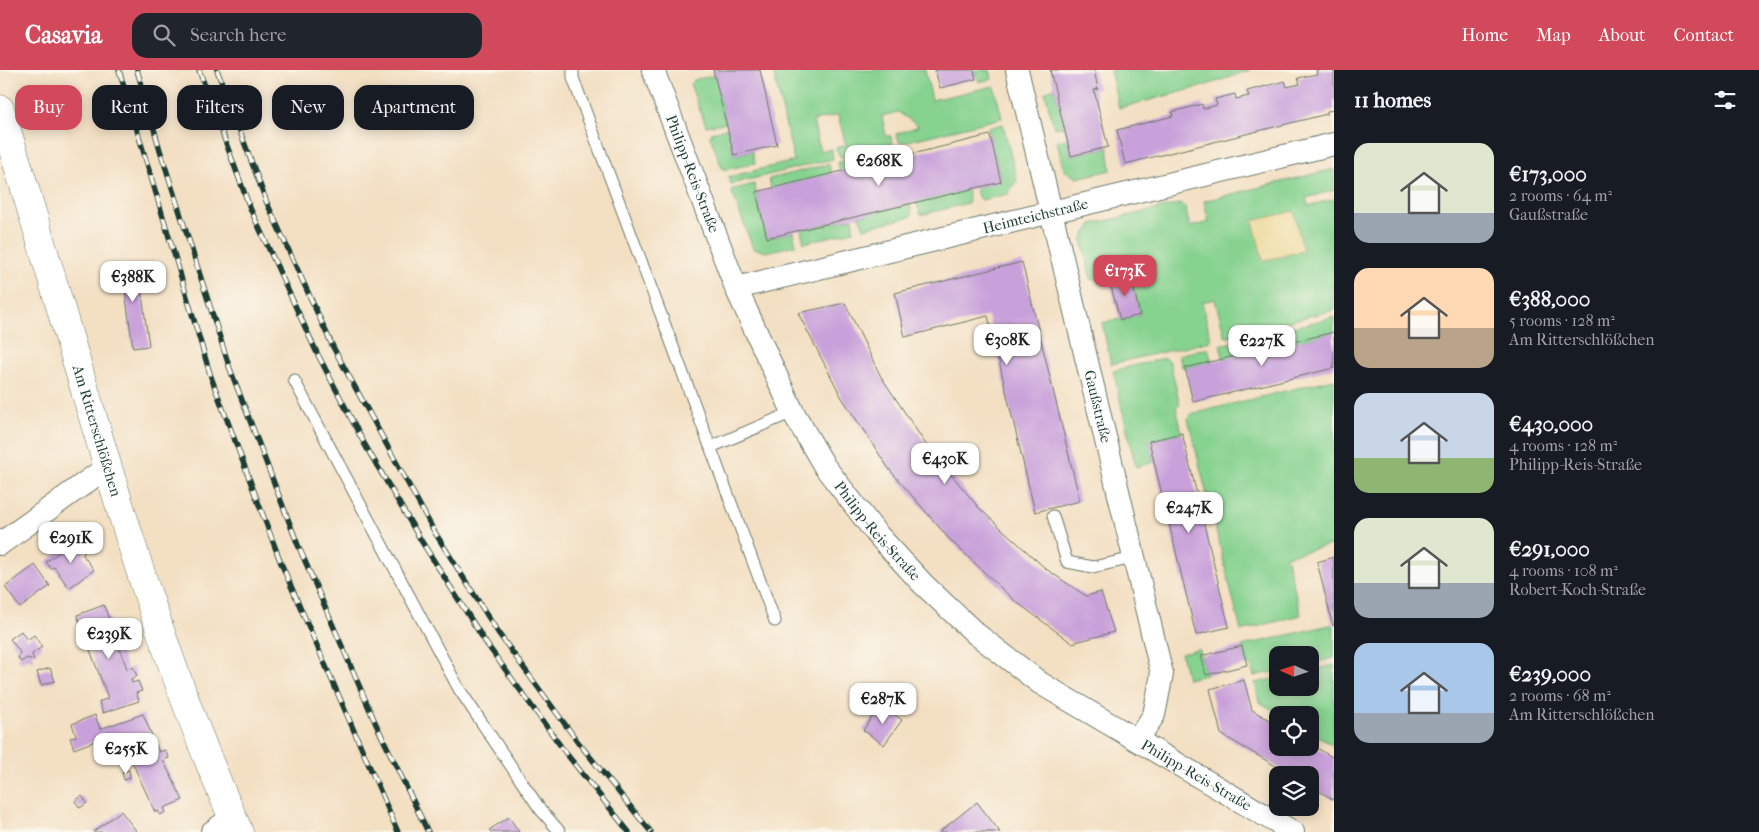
<!DOCTYPE html>
<html lang="en">
<head>
<meta charset="utf-8">
<style>
  :root { --surface:#171b24; --page:#20242c; --text:#f1f3f6; --muted:#9ea1a6; --accent:#d1495b }
  body { margin:0; font-family:"IM FELL French Canon",serif; background:var(--page); color:var(--text); height:100vh; display:flex; flex-direction:column; font-size:19px; white-space:nowrap }
  * { box-sizing:border-box; margin:0 }
  p { font-size:16px; color:var(--muted) }
  .icon { flex:none; width:28px; height:28px; fill:none; stroke:currentColor; stroke-width:2; stroke-linecap:round; stroke-linejoin:round }
  .map { position:relative; flex:1; overflow:hidden }
  .details { display:flex; flex-direction:column; background:var(--surface); width:425px }
  .details>* { flex:none }
  .top-card { position:absolute; left:15px; top:15px; width:475px; height:45px; display:flex; gap:10px }
  .needle { width:32px; rotate:273deg }
  .fabs { position:absolute; left:1269px; top:576px; display:grid; gap:10px }
  .fabs a { display:grid; place-items:center; width:50px; height:50px; border-radius:10px; background:var(--surface); box-shadow:0 2px 12px #0003; font-size:25px }
  .price { position:absolute; translate:-50% -42px; padding:0 11px; border-radius:10px; background:#fff; color:#222; font-size:16px; line-height:32px; filter:drop-shadow(0 1px 2px #0008) }
  .price::after { content:''; position:absolute; left:50%; top:30px; width:15px; height:11px; margin-left:-8px; background:inherit; clip-path:polygon(0 0,100% 0,50% 100%) }
  .price.current { background:var(--accent); color:#fff }
  ul { padding:0; list-style:none }
  li { display:flex; align-items:center; gap:15px; height:125px; padding:0 20px }
  li span { display:grid; place-items:center; flex:none; width:140px; height:100px; border-radius:15px; color:#555 }
  li>.icon { margin-inline-start:auto }
  span .icon { width:60px; height:60px; fill:#fffc; stroke-width:1 }
  li b { font-size:21px }
  h2 { display:flex; justify-content:space-between; align-items:center; height:60px; padding:0 20px; font-size:21px }
  .chip { padding:0 18px; border-radius:15px; background:var(--surface); box-shadow:0 2px 12px #0003; font-size:18px; line-height:45px }
  .chip.current { background:var(--accent); color:#fff }
  header { display:flex; align-items:center; gap:30px; box-sizing:border-box; height:70px; padding:0 25px; background:var(--accent); color:#fff }
  header strong { font-size:24px }
  nav { display:flex; gap:28px; margin-inline-start:auto; font-size:18px }
  .search { width:350px; height:45px; background:var(--page); display:flex; align-items:center; gap:12px; box-sizing:border-box; padding:0 18px; border-radius:15px; color:var(--muted); font-size:19px }
  main { display:flex; flex:1; min-height:0 }
  .map>svg:first-child { display:block }
  .green { fill:#86d28f; stroke:#528862 }
  .sand { fill:#eeda9e; stroke:#868c69 }
  .building { fill:#c8a0da }
  .lines { fill:none; stroke-linecap:round; stroke-linejoin:round }
  .lane-casing { stroke:#697666; stroke-width:13 }
  .street-casing { stroke:#697666; stroke-width:24 }
  .secondary-casing { stroke:#697666; stroke-width:29 }
  .lane { stroke:#fff; stroke-width:11 }
  .street { stroke:#fff; stroke-width:22 }
  .secondary { stroke:#fff; stroke-width:28 }
  .rail-casing { stroke:#1f3d34; stroke-width:5.5 }
  .rail { stroke:#fbf7ec; stroke-width:4; stroke-dasharray:11; stroke-linecap:butt }
  .labels { text-anchor:middle; dominant-baseline:central; stroke-width:5; stroke-linejoin:round; paint-order:stroke }
  .street-label { font-size:15px; fill:#1f3d34; stroke:#fbf7ec }
</style>
</head>
<body>
<header>
<strong>Casavia</strong>
<div class="search"><svg class="icon" aria-label="search" viewBox="0 0 24 24"><circle cx="10" cy="10" r="6"/><path d="M15 15l6 6"/></svg>Search here</div>
<nav><a>Home</a><a>Map</a><a>About</a><a>Contact</a></nav>
</header>
<main>
<div class="map">
<svg width="1334" height="762" viewBox="0 0 1334 762">
  <rect width="100%" height="100%" fill="#fbf7ec"/>
  <filter id="ink" filterUnits="userSpaceOnUse"><feTurbulence type="fractalNoise" baseFrequency=".02" numOctaves="2"/><feDisplacementMap in="SourceGraphic" scale="10" xChannelSelector="R" yChannelSelector="G"/><feConvolveMatrix kernelMatrix="1 2 1 2 8 2 1 2 1" color-interpolation-filters="sRGB"/></filter>
  <filter id="wash" filterUnits="userSpaceOnUse"><feTurbulence type="fractalNoise" baseFrequency=".0096" numOctaves="4" result="noise"/><feDisplacementMap in="SourceGraphic" scale="20" xChannelSelector="R" yChannelSelector="G"/><feGaussianBlur stdDeviation="1.12" result="paint"/><feColorMatrix in="noise" values="0 0 0 0 0 0 0 0 0 0 0 0 0 0 0 0 0 1.4 0 .05"/><feComposite in="paint" operator="in"/></filter>
  <g filter="url(#wash)">
    <rect width="100%" height="100%" fill="#f3dfc2"/>
    <path class="green" d="M773,0H925L932,30L994,16L1002,48L900,73L896,64L919,56L898,42L882,46L886,66H891L892,75L840,87L836,78L846,75L838,45L813,51L820,81L832,79L833,89L731,114L728,107L794,91Z
      M974,0H990L992,9L979,12Z
      M1110,0H1250L1204,16L1119,38Z
      M715,5L726,53L706,56L690,14L694,10Z
      M1054,18L1064,57L1054,58L1045,22Z
      M1003,54L1017,110L1008,124L982,130L978,127L976,118L1001,111L988,58Z
      M728,58L734,85L752,81L755,93L725,100L722,98L710,66L712,62Z
      M1067,69L1071,86L1108,77L1111,100L1077,108L1064,100L1057,71Z
      M904,77L907,86L840,102L838,92Z
      M829,94L831,104L771,119L769,109Z
      M1334,99V120L1306,128L1308,136L1334,129V240L1225,267L1215,229L1202,232L1211,271L1111,294L1102,253L1140,245L1130,204L1091,210L1082,169L1092,154L1179,134L1185,137L1190,157L1209,152L1204,131Z
      M754,114L767,168L793,162L796,175L766,182L753,178L731,120Z
      M967,120L969,130L968,133L921,145L916,132Z
      M910,134L912,144L910,147L864,158L859,146Z
      M853,148V161L804,173L801,160Z
      M1334,247V262L1289,273L1286,259Z
      M1272,262L1275,276L1224,289L1220,275Z
      M1208,278L1212,292L1185,298L1182,297L1179,285Z
      M1164,288L1170,292L1180,335L1176,337L1182,363L1149,371L1154,392L1136,397L1113,301Z
      M1334,309V474L1286,486L1301,545L1241,561L1188,349L1191,344Z
      M1334,554V588L1310,594V585H1278L1277,601L1254,606L1251,595H1247L1242,576Z
      M1199,579L1206,605L1187,609L1181,583Z
      M1334,595V676L1310,661V645H1282L1259,632L1255,613L1277,608L1278,618H1310V601Z"/>
    <path class="sand" d="M1294,141L1303,181L1263,191L1253,151Z"/>
    <g id="blocks">
      <path class="building" d="M713,0H760L777,75L734,85Z
        M935,0H974L976,9L940,18Z
        M1050,0H1094L1098,19L1094,20L1108,77L1071,86Z
        M1316,0H1334V40L1327,41V44L1125,94L1117,60L1173,46L1172,42L1202,34L1203,39L1217,35L1215,29L1235,24L1236,29L1249,26L1247,21L1285,11L1287,17L1300,14L1298,8L1317,4Z
        M990,65L1001,112L767,168L756,122Z
        M1022,192L1080,431L1035,442L988,246L905,267L895,223Z
        M138,195L149,276L133,278L125,221L116,222L113,199Z
        M1130,203L1140,245L1120,250L1109,209Z
        M845,233L880,305L925,373L979,438L1046,499L1086,526L1101,522L1114,562L1072,573L1015,531L950,470L889,399L842,328L798,243Z
        M1334,262V298L1193,332L1185,298Z
        M1182,363L1229,557L1196,565L1149,371Z
        M73,472L79,473L85,480L83,485L94,500L69,518L54,497L51,499L46,492Z
        M1334,487V556H1333L1317,492Z
        M35,495L50,516L20,538L5,517Z
        M104,535L127,599L133,597L137,606L131,609L132,613L138,611L142,621L136,623L139,631L103,643L99,632L108,628L77,545Z
        M21,561L27,570L34,565L42,577L32,584L34,591L27,588L21,592L18,588L20,582L10,569Z
        M1242,576L1247,595L1206,605L1201,586Z
        M50,598L55,611L41,615L37,602Z
        M1244,610L1252,640L1278,655V678H1310V674L1334,688V730L1310,716V705H1291L1221,664L1210,619Z
        M881,635L902,650L884,675L863,660Z
        M143,644L159,682L165,680L169,688L163,690L183,730L164,738L166,742L160,745L158,741L155,742L127,681L117,685L110,669L105,671L103,668L74,679L70,668L76,666L72,654L95,645L100,659Z
        M129,700L130,708L124,710L122,702Z
        M82,726L87,733L80,738L75,731Z
        M977,732L1000,762H939Z
        M121,741L137,762H93Z
        M509,747L519,762H491L489,760Z"/>
    </g>
  </g>
  <g filter="url(#ink)">
    <use href="#blocks" fill-opacity="0" stroke="#697666" stroke-width="1"/>
    <g class="lines">
      <g class="lane-casing">
        <path id="lane" d="M573,0V8L775,551
          M294,310L459,619L540,739L560,762
          M711,377L793,342
          M1053,446L1067,492L1093,497L1134,488"/>
      </g>
      <g class="street-casing">
        <g id="street">
          <path id="s1" d="M653,0L736,218L793,342L825,397L876,463L923,514L975,563L1040,613L1293,762"/>
          <path id="s2" d="M1017,0L1162,604L1154,645L1137,670"/>
          <path id="s3" d="M736,218L1334,74"/>
          <path d="M0,474L96,405L110,400"/>
          <path d="M212,762L233,747"/>
        </g>
      </g>
      <g class="secondary-casing">
        <g id="secondary">
          <path id="s4" d="M0,39C78,280 135,530 239,762"/>
        </g>
      </g>
      <use href="#lane" class="lane"/>
      <use href="#street" class="street"/>
      <use href="#secondary" class="secondary"/>
      <g class="rail-casing">
        <path id="rail" d="M119,0L211,307L281,493L398,762
          M137,0L160,80L230,299L298,475L375,652L428,762
          M199,0L250,138L317,283L365,375L422,472L486,573L565,682L629,762
          M217,0L267,133L333,277L434,461L499,564L578,672L651,762"/>
      </g>
      <use href="#rail" class="rail"/>
    </g>
  </g>
  <g class="labels">
    <g class="street-label">
      <text stroke="none"><textPath href="#s1" startOffset="111">Philipp-Reis-Straße</textPath></text>
      <text stroke="none"><textPath href="#s3" startOffset="308">Heimteichstraße</textPath></text>
      <text stroke="none"><textPath href="#s2" startOffset="346">Gaußstraße</textPath></text>
      <text stroke="none"><textPath href="#s4" startOffset="336">Am Ritterschlößchen</textPath></text>
      <text stroke="none"><textPath href="#s1" startOffset="516">Philipp-Reis-Straße</textPath></text>
      <text stroke="none"><textPath href="#s1" startOffset="921">Philipp-Reis-Straße</textPath></text>
    </g>
  </g>
</svg>
<div class="fabs">
<a><svg class="needle" viewBox="-14 -14 28 28"><path d="M0-13l5 13h-10z" fill="#e53935"/><path d="M0 13l5-13h-10z" fill="#9ea1a6"/></svg></a>
<a><svg class="icon" aria-label="locate" viewBox="0 0 24 24"><circle cx="12" cy="12" r="6"/><path d="M12 2v4M12 18v4M2 12h4M18 12h4"/></svg></a>
<a><svg class="icon" aria-label="layers" viewBox="0 0 24 24"><path d="M12 4l9 5-9 5-9-5zM3 14l9 5 9-5"/></svg></a>
</div>
<b class="price" style="left:879px;top:117px">€268K</b>
<b class="price current" style="left:1125px;top:227px">€173K</b>
<b class="price" style="left:133px;top:233px">€388K</b>
<b class="price" style="left:1007px;top:296px">€308K</b>
<b class="price" style="left:1262px;top:297px">€227K</b>
<b class="price" style="left:945px;top:415px">€430K</b>
<b class="price" style="left:1189px;top:464px">€247K</b>
<b class="price" style="left:71px;top:494px">€291K</b>
<b class="price" style="left:109px;top:590px">€239K</b>
<b class="price" style="left:883px;top:655px">€287K</b>
<b class="price" style="left:126px;top:705px">€255K</b>
<div class="top-card">
<a class="chip current">Buy</a>
<a class="chip">Rent</a>
<a class="chip">Filters</a>
<a class="chip">New</a>
<a class="chip">Apartment</a>
</div>
</div>
<section class="details">
<h2>11 homes<svg class="icon" aria-label="filters" viewBox="0 0 24 24"><path d="M4 7h16M4 17h16"/><circle cx="9" cy="7" r="2"/><circle cx="15" cy="17" r="2"/></svg></h2>
<ul>
<li><span style="background:linear-gradient(#dfe7d0 70%,#9aa5b1 0)"><svg class="icon" aria-label="home" viewBox="0 0 24 24"><path d="M3 11l9-7 9 7M6 9v11h12V9"/></svg></span><div><b>€173,000</b><p>2 rooms · 64 m²</p><p>Gaußstraße</p></div></li>
<li><span style="background:linear-gradient(#ffd9b3 60%,#b9a48a 0)"><svg class="icon" aria-label="home" viewBox="0 0 24 24"><path d="M3 11l9-7 9 7M6 9v11h12V9"/></svg></span><div><b>€388,000</b><p>5 rooms · 128 m²</p><p>Am Ritterschlößchen</p></div></li>
<li><span style="background:linear-gradient(#c9d6e8 65%,#8fb573 0)"><svg class="icon" aria-label="home" viewBox="0 0 24 24"><path d="M3 11l9-7 9 7M6 9v11h12V9"/></svg></span><div><b>€430,000</b><p>4 rooms · 128 m²</p><p>Philipp-Reis-Straße</p></div></li>
<li><span style="background:linear-gradient(#dfe7d0 65%,#9aa5b1 0)"><svg class="icon" aria-label="home" viewBox="0 0 24 24"><path d="M3 11l9-7 9 7M6 9v11h12V9"/></svg></span><div><b>€291,000</b><p>4 rooms · 108 m²</p><p>Robert-Koch-Straße</p></div></li>
<li><span style="background:linear-gradient(#a9c7e8 70%,#9aa5b1 0)"><svg class="icon" aria-label="home" viewBox="0 0 24 24"><path d="M3 11l9-7 9 7M6 9v11h12V9"/></svg></span><div><b>€239,000</b><p>2 rooms · 68 m²</p><p>Am Ritterschlößchen</p></div></li>
</ul>
</section>
</main>
</body>
</html>
